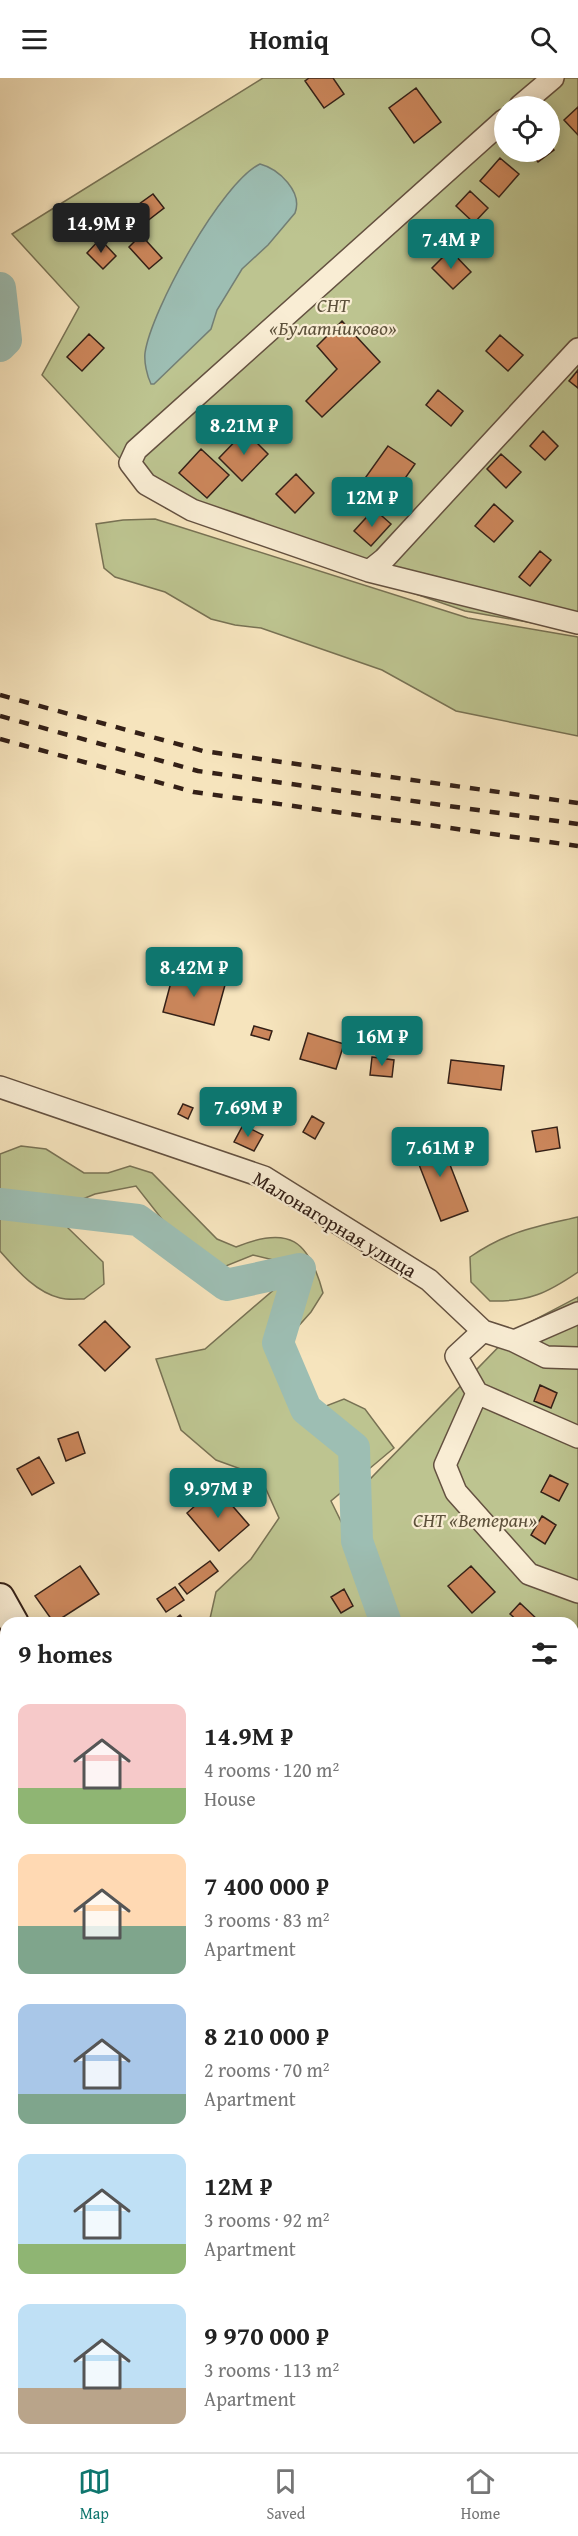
<!DOCTYPE html>
<html lang="en">
<head>
<meta charset="utf-8">
<style>
  :root { --surface:#fff; --page:#f6f6f6; --text:#222; --muted:#767676; --line:#e0e0e0; --accent:#0f766e }
  body { margin:0; font-family:"Gentium Book Plus",serif; background:var(--page); color:var(--text); height:100vh; display:flex; flex-direction:column; font-size:22px; white-space:nowrap }
  * { box-sizing:border-box; margin:0 }
  p { font-size:20px; color:var(--muted) }
  .icon { flex:none; width:33px; height:33px; fill:none; stroke:currentColor; stroke-width:2; stroke-linecap:round; stroke-linejoin:round }
  .map { position:relative; flex:1; overflow:hidden }
  .panel { position:absolute; left:0px; top:1539px; width:579px; height:836px; display:flex; flex-direction:column; background:var(--surface); border-radius:18px 18px 0 0; box-shadow:0 3px 15px #0003 }
  .panel>* { flex:none }
  .tools { position:absolute; left:494px; top:18px; display:grid; gap:12px }
  .tools a { display:grid; place-items:center; width:66px; height:66px; border-radius:50%; background:var(--surface); box-shadow:0 3px 15px #0003; font-size:30px }
  .price { position:absolute; translate:-50% -51px; padding:0 14px; border-radius:6px; background:var(--accent); color:#fff; font-size:20px; line-height:39px; filter:drop-shadow(0 2px 3px #0008) }
  .price::after { content:''; position:absolute; left:50%; top:36px; width:18px; height:14px; margin-left:-9px; background:inherit; clip-path:polygon(0 0,100% 0,50% 100%) }
  .price.active { background:#222; color:#fff }
  ul { padding:0; list-style:none }
  li { display:flex; align-items:center; gap:18px; height:150px; padding:0 18px }
  li span { display:grid; place-items:center; flex:none; width:168px; height:120px; border-radius:12px; color:#555 }
  li>.icon { margin-inline-start:auto }
  span .icon { width:72px; height:72px; fill:#fffc; stroke-width:1 }
  li b { font-size:26px }
  h2 { display:flex; justify-content:space-between; align-items:center; height:72px; padding:0 18px; font-size:26px }
  header { display:flex; justify-content:space-between; align-items:center; height:78px; padding:0 18px; background:var(--surface); font-size:27px; font-weight:600 }
  .tab-bar { display:flex; justify-content:space-around; align-items:center; height:84px; border-top:2px solid var(--line); background:var(--surface); font-size:16px; color:var(--muted) }
  .tab-bar a { display:grid; justify-items:center; gap:3px }
  .tab-bar .active { color:var(--accent) }
  .map>svg:first-child { display:block }
  .green { fill:#bdc490; stroke:#787254; stroke-width:1.5; fill-rule:evenodd }
  .water { fill:#9dbeb3; stroke:#737f75; stroke-width:1.5 }
  .lines { fill:none; stroke-linecap:round; stroke-linejoin:round }
  .river { stroke:#9dbeb3; stroke-width:32 }
  .building { fill:#cb865b; stroke:#342017; stroke-width:1.5 }
  .street-casing { stroke:#645140; stroke-width:24 }
  .secondary-casing { stroke:#342017; stroke-width:32 }
  .street { stroke:#f9edd4; stroke-width:21 }
  .secondary { stroke:#f9edd4; stroke-width:28 }
  .rail { stroke:#342017; stroke-width:4.5; stroke-dasharray:10 10; stroke-linecap:butt }
  .labels { text-anchor:middle; dominant-baseline:central; stroke-width:4.5; stroke-linejoin:round; paint-order:stroke }
  .park-label { font-size:20px; font-style:italic; fill:#5d513b; stroke:#f9edd4 }
  .street-label { font-size:20px; fill:#342017; stroke:#f9edd4 }
</style>
</head>
<body>
<header><svg class="icon" aria-label="menu" viewBox="0 0 24 24"><path d="M4 6h16M4 12h16M4 18h16"/></svg>Homiq<svg class="icon" aria-label="search" viewBox="0 0 24 24"><circle cx="10" cy="10" r="6"/><path d="M15 15l6 6"/></svg></header>
<div class="map">
<svg width="578" height="2374" viewBox="0 0 578 2374">
  <rect width="100%" height="100%" fill="#f6e4bd"/>
  <filter id="stains"><feTurbulence type="fractalNoise" baseFrequency=".00333" numOctaves="4"/><feColorMatrix values="0 0 0 0 .2 0 0 0 0 .09 0 0 0 0 .02 0 0 0 .5 -.17"/></filter>
  <radialGradient id="worn" r=".72"><stop offset=".6" stop-color="#630" stop-opacity="0"/><stop offset="1" stop-color="#630" stop-opacity=".3"/></radialGradient>
  <path class="green" d="M263,0H578V553L465,533L166,430L42,297L79,229L12,156ZM504,28H549V74H504Z
    M155,441L468,540L578,559V658L456,633L382,592L261,550L235,547L211,541L165,514L115,499L104,490L96,446L123,442Z
    M21,1068L46,1071L84,1095H108L130,1088L152,1095L217,1161L236,1169C289,1147 309,1162 323,1215L311,1234L295,1252L288,1275L287,1299L298,1322L321,1330L344,1321L365,1331L394,1370L331,1423L391,1545H209L216,1514L251,1481L279,1440L260,1398L216,1382L181,1352L156,1281L205,1271L277,1209L282,1184L253,1177L221,1190L181,1161L165,1145L136,1108L95,1116L68,1127V1150L103,1184L104,1206L84,1221C77,1221 68,1222 60,1220C35,1214 16,1191 0,1173V1076Z
    M578,1139V1194C547,1215 529,1224 490,1223L471,1204L470,1179C508,1153 535,1149 578,1139Z
    M578,1219V1679L573,1676V1545H399L342,1430L515,1252Z
    M0,1570L6,1577V1605L0,1596Z
    M573,1780L578,1785V1973L573,1974Z"/>
  <path class="water" d="M260,86C279,91 303,114 295,135L268,167L242,191L217,232L211,251L154,306H151C147,298 144,284 145,275C151,232 222,104 260,86Z"/>
  <g class="lines">
    <path class="river" d="M0,210L6,262L0,268
      M0,1126L138,1142L226,1207L300,1191L278,1265L306,1331L354,1370L357,1463L386,1545
      M573,1679L578,1682"/>
  </g>
  <path class="building" d="M309,0H333L344,16L324,30L305,3Z
    M416,10L441,44L414,65L389,30Z
    M578,29V57L564,42Z
    M549,64L554,72L538,84L530,74H549Z
    M500,80L519,96L499,119L480,103Z
    M470,113L488,130L474,145L456,128Z
    M153,116L164,130L146,144L135,129Z
    M141,157L162,180L149,191L129,169Z
    M100,161L116,178L103,191L87,175Z
    M450,172L471,194L453,211L432,190Z
    M342,243L380,284L322,339L306,323L337,291L317,268Z
    M89,256L104,270L82,293L67,279Z
    M500,257L523,277L508,293L486,273Z
    M578,292V310L569,303Z
    M438,312L463,333L451,348L426,327Z
    M245,353L268,376L242,403L219,380Z
    M543,353L558,368L545,382L530,368Z
    M388,368L415,386L390,422L363,403Z
    M201,371L229,397L207,420L179,395Z
    M501,376L521,394L506,410L487,391Z
    M296,396L314,415L295,435L276,416Z
    M494,426L513,443L494,464L475,448Z
    M374,431L391,446L371,468L354,453Z
    M540,473L551,482L530,508L519,499Z
    M174,893L225,907L214,947L163,934Z
    M254,948L272,953L269,962L251,957Z
    M308,955L344,966L336,991L300,981Z
    M372,979L394,982L392,999L370,997Z
    M451,982L504,988L501,1012L448,1005Z
    M183,1026L193,1030L188,1041L178,1036Z
    M312,1038L324,1045L315,1061L303,1054Z
    M243,1047L263,1057L254,1073L234,1064Z
    M557,1049L560,1070L536,1074L532,1053Z
    M438,1056L468,1133L441,1143L411,1066Z
    M105,1243L130,1269L105,1293L79,1267Z
    M540,1307L557,1315L551,1330L534,1323Z
    M78,1354L85,1375L66,1383L58,1361Z
    M39,1379L54,1405L32,1417L17,1391Z
    M550,1397L568,1406L559,1423L541,1414Z
    M216,1409L249,1447L219,1473L187,1435Z
    M542,1438L556,1447L545,1466L531,1457Z
    M210,1483L218,1493L187,1516L179,1506Z
    M80,1488L99,1516L54,1545L35,1518Z
    M471,1488L495,1514L472,1535L448,1508Z
    M175,1509L184,1522L166,1534L157,1521Z
    M344,1511L353,1528L341,1535L331,1519Z
    M520,1525L539,1543L537,1545H520L510,1536Z
    M180,1537L186,1545H170Z
    M577,1557L578,1579L575,1581L573,1579V1560Z"/>
  <g class="lines">
    <g class="street-casing">
      <path id="street" d="M520,28L553,0
        M504,42L136,372L130,385L146,406L192,432L369,493L578,545
        M369,493L384,481L578,271
        M0,1009L264,1099L429,1202L483,1253L514,1263L578,1235
        M483,1253L456,1278L477,1315L578,1359
        M514,1263L546,1279L578,1280
        M477,1315L445,1387L456,1414L529,1496L578,1514
        M574,2374L578,2372"/>
    </g>
    <g class="secondary-casing">
      <path id="secondary" d="M0,1520L14,1545
        M474,2368L477,2374"/>
    </g>
    <use href="#street" class="street"/>
    <use href="#secondary" class="secondary"/>
    <path class="rail" d="M0,617L203,673L578,725
      M0,638L198,693L578,746
      M0,661L194,714L578,768"/>
  </g>
  <g class="labels">
    <g class="park-label">
      <text x="333" y="226">СНТ<tspan x="333" dy="23">«Булатниково»</tspan></text>
      <text x="475" y="1441">СНТ «Ветеран»</text>
    </g>
    <g class="street-label">
      <text transform="translate(335 1146) rotate(31)">Малонагорная улица</text>
    </g>
  </g>
  <rect width="100%" height="100%" filter="url(#stains)"/>
  <rect width="100%" height="100%" fill="url(#worn)"/>
</svg>
<div class="tools">
<a><svg class="icon" aria-label="locate" viewBox="0 0 24 24"><circle cx="12" cy="12" r="6"/><path d="M12 2v4M12 18v4M2 12h4M18 12h4"/></svg></a>
</div>
<b class="price active" style="left:101px;top:176px">14.9M ₽</b>
<b class="price" style="left:451px;top:192px">7.4M ₽</b>
<b class="price" style="left:244px;top:378px">8.21M ₽</b>
<b class="price" style="left:372px;top:450px">12M ₽</b>
<b class="price" style="left:194px;top:920px">8.42M ₽</b>
<b class="price" style="left:382px;top:989px">16M ₽</b>
<b class="price" style="left:248px;top:1060px">7.69M ₽</b>
<b class="price" style="left:440px;top:1100px">7.61M ₽</b>
<b class="price" style="left:218px;top:1441px">9.97M ₽</b>
<section class="panel">
<h2>9 homes<svg class="icon" aria-label="filters" viewBox="0 0 24 24"><path d="M4 7h16M4 17h16"/><circle cx="9" cy="7" r="2"/><circle cx="15" cy="17" r="2"/></svg></h2>
<ul>
<li><span style="background:linear-gradient(#f6c9c9 70%,#8fb573 0)"><svg class="icon" aria-label="home" viewBox="0 0 24 24"><path d="M3 11l9-7 9 7M6 9v11h12V9"/></svg></span><div><b>14.9M ₽</b><p>4 rooms · 120 m²</p><p>House</p></div></li>
<li><span style="background:linear-gradient(#ffd9b3 60%,#7fa58c 0)"><svg class="icon" aria-label="home" viewBox="0 0 24 24"><path d="M3 11l9-7 9 7M6 9v11h12V9"/></svg></span><div><b>7 400 000 ₽</b><p>3 rooms · 83 m²</p><p>Apartment</p></div></li>
<li><span style="background:linear-gradient(#a9c7e8 75%,#7fa58c 0)"><svg class="icon" aria-label="home" viewBox="0 0 24 24"><path d="M3 11l9-7 9 7M6 9v11h12V9"/></svg></span><div><b>8 210 000 ₽</b><p>2 rooms · 70 m²</p><p>Apartment</p></div></li>
<li><span style="background:linear-gradient(#bfe0f5 75%,#8fb573 0)"><svg class="icon" aria-label="home" viewBox="0 0 24 24"><path d="M3 11l9-7 9 7M6 9v11h12V9"/></svg></span><div><b>12M ₽</b><p>3 rooms · 92 m²</p><p>Apartment</p></div></li>
<li><span style="background:linear-gradient(#bfe0f5 70%,#b9a48a 0)"><svg class="icon" aria-label="home" viewBox="0 0 24 24"><path d="M3 11l9-7 9 7M6 9v11h12V9"/></svg></span><div><b>9 970 000 ₽</b><p>3 rooms · 113 m²</p><p>Apartment</p></div></li>
</ul>
</section>
</div>
<nav class="tab-bar">
<a class="active"><svg class="icon" aria-label="map" viewBox="0 0 24 24"><path d="M3 6l6-2 6 2 6-2v14l-6 2-6-2-6 2zM9 4v14M15 6v14"/></svg>Map</a>
<a><svg class="icon" aria-label="saved" viewBox="0 0 24 24"><path d="M7 4h10v16l-5-4-5 4z"/></svg>Saved</a>
<a><svg class="icon" aria-label="home" viewBox="0 0 24 24"><path d="M3 11l9-7 9 7M6 9v11h12V9"/></svg>Home</a>
</nav>
</body>
</html>
